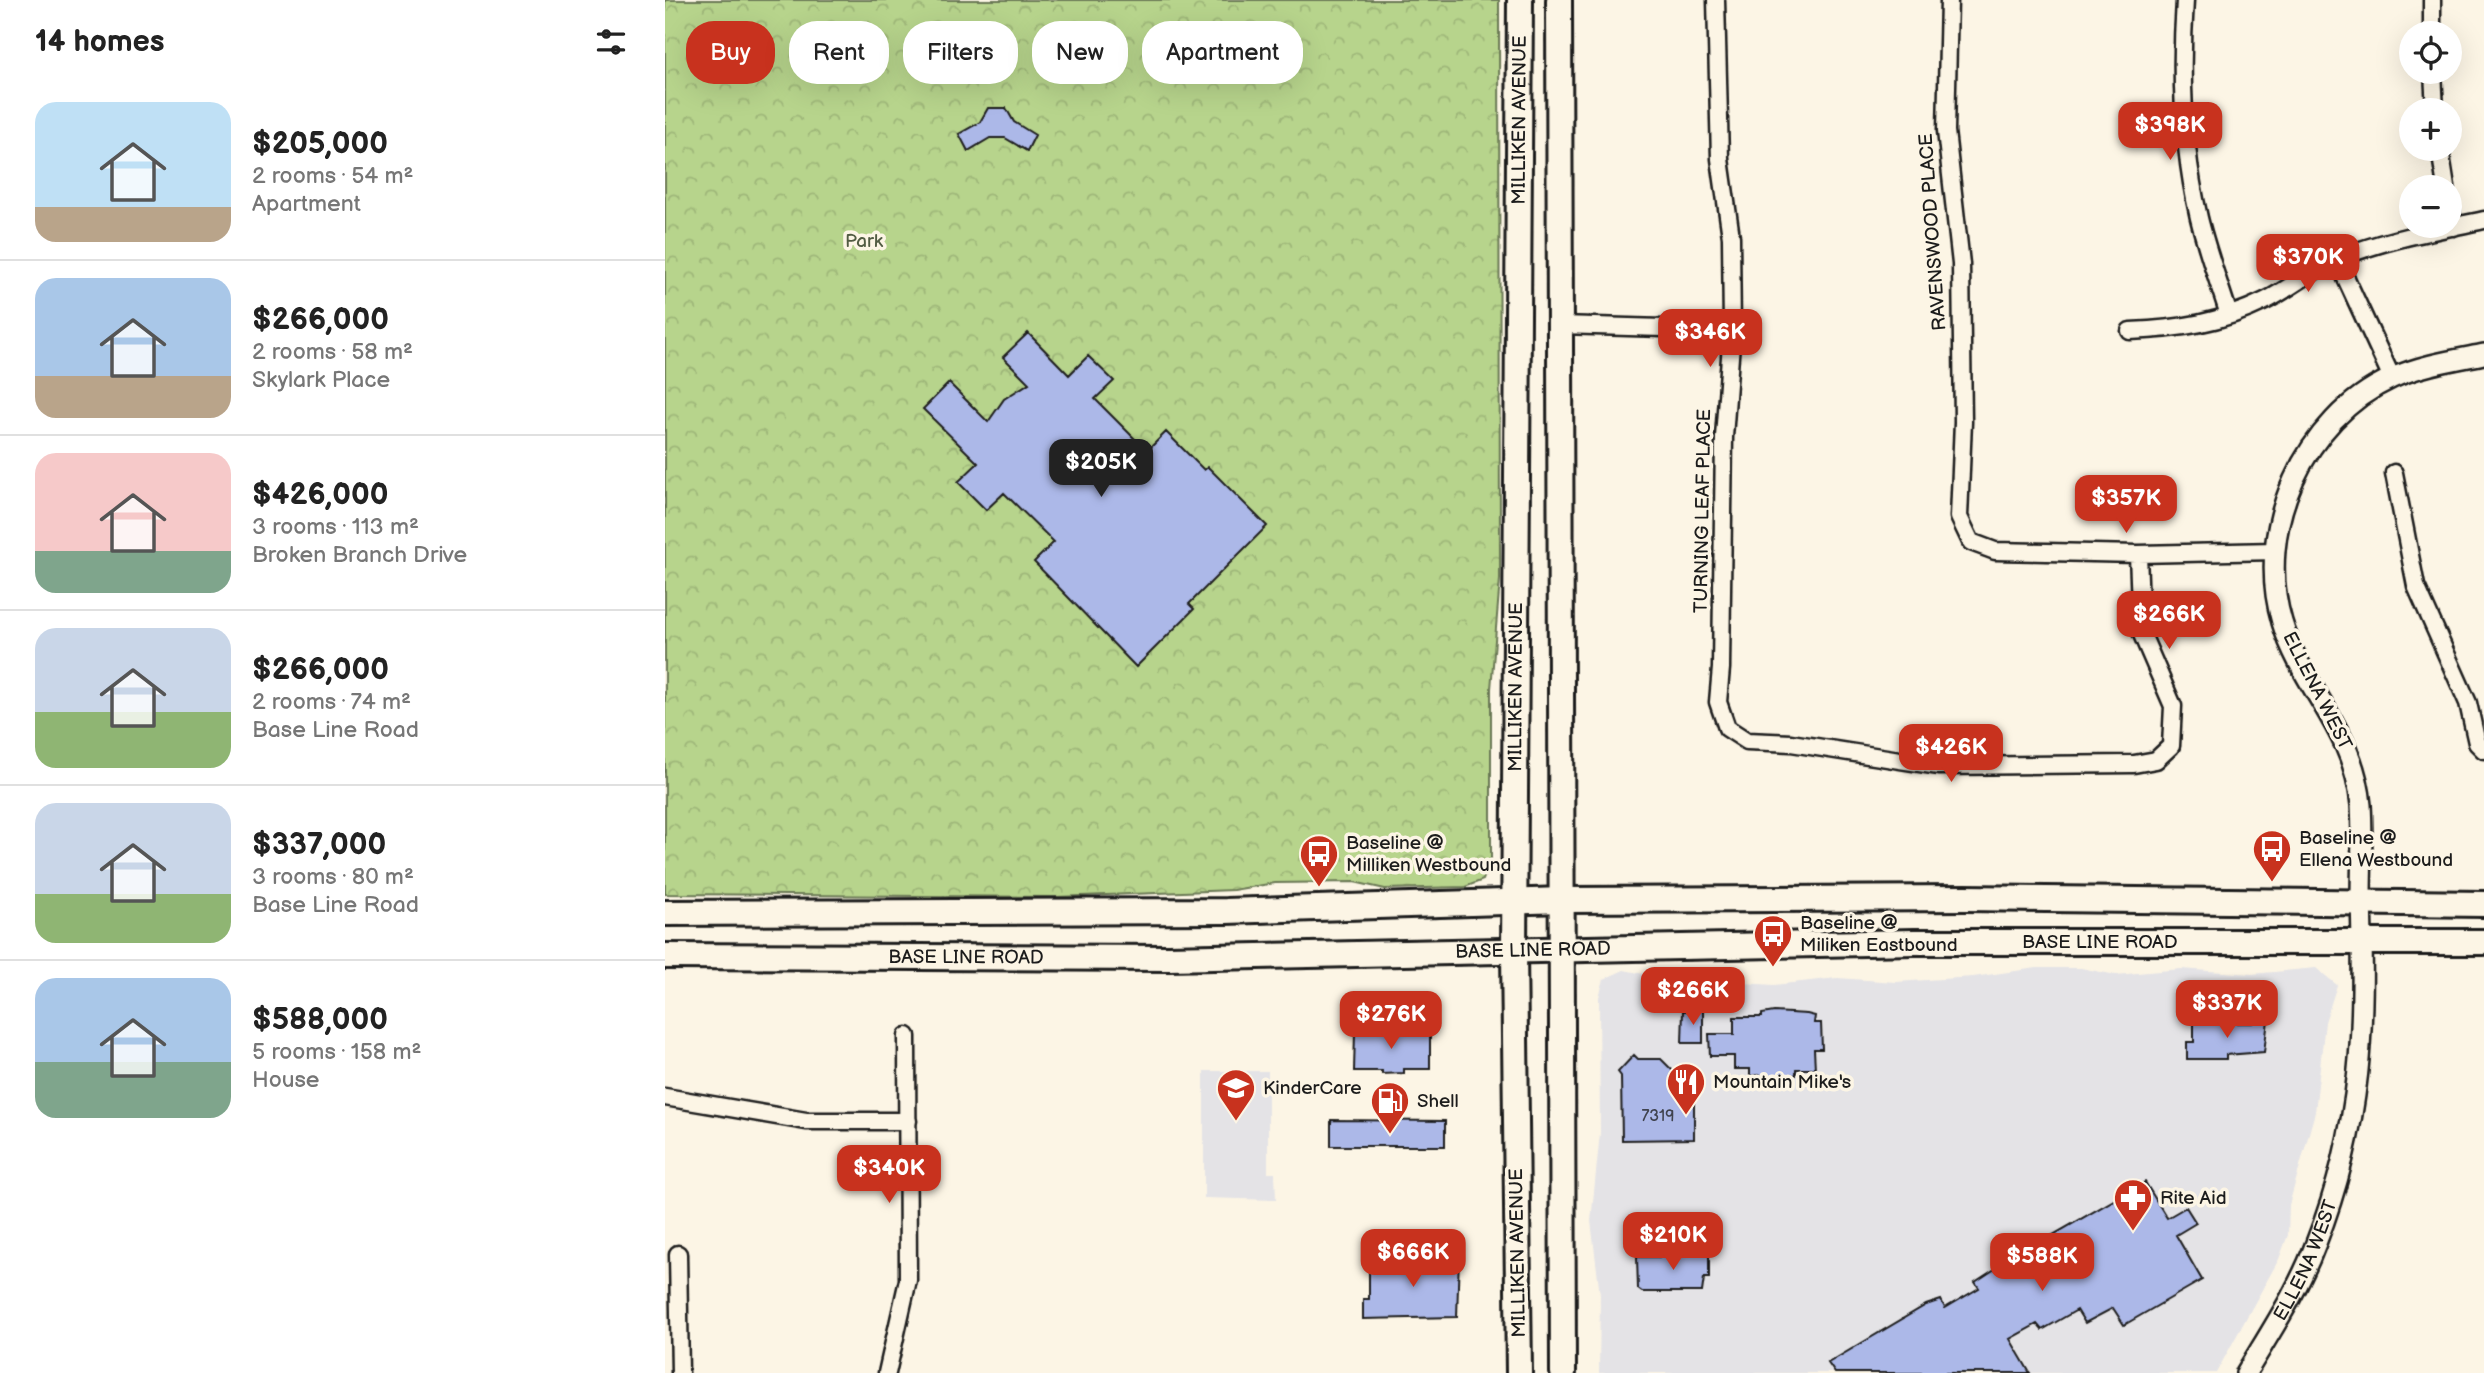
<!DOCTYPE html>
<html lang="en">
<head>
<meta charset="utf-8">
<style>
  :root { --surface:#fff; --page:#f2f2f2; --text:#222; --muted:#767676; --line:#e0e0e0; --accent:#c8321e }
  body { margin:0; font-family:"Balsamiq Sans",sans-serif; background:var(--page); color:var(--text); height:100vh; display:flex; flex-direction:column; font-size:26px; white-space:nowrap }
  * { box-sizing:border-box; margin:0 }
  p { font-size:23px; color:var(--muted) }
  .icon { flex:none; width:38px; height:38px; fill:none; stroke:currentColor; stroke-width:2; stroke-linecap:round; stroke-linejoin:round }
  .map { position:relative; flex:1; overflow:hidden }
  .details { display:flex; flex-direction:column; background:var(--surface); width:665px }
  .details>* { flex:none }
  .banner { position:absolute; left:21px; top:21px; width:665px; height:63px; display:flex; gap:14px }
  .buttons { position:absolute; left:1734px; top:21px; display:grid; gap:14px }
  .buttons a { display:grid; place-items:center; width:63px; height:63px; border-radius:50%; background:var(--surface); box-shadow:0 7px 28px #0002; font-size:35px }
  .price { position:absolute; translate:-50% -60px; padding:0 16px; border-radius:14px; background:var(--accent); color:#fff; font-size:23px; line-height:46px; filter:drop-shadow(0 2px 4px #0008) }
  .price::after { content:''; position:absolute; left:50%; top:42px; width:21px; height:16px; margin-left:-10px; background:inherit; clip-path:polygon(0 0,100% 0,50% 100%) }
  .price.on { background:#222; color:#fff }
  ul { padding:0; list-style:none }
  li { display:flex; align-items:center; gap:21px; height:175px; padding:0 35px }
  li+li { border-top:2px solid var(--line) }
  li span { display:grid; place-items:center; flex:none; width:196px; height:140px; border-radius:21px; color:#555 }
  li>.icon { margin-inline-start:auto }
  span .icon { width:84px; height:84px; fill:#fffc; stroke-width:1 }
  li b { font-size:30px }
  h2 { display:flex; justify-content:space-between; align-items:center; height:84px; padding:0 35px; font-size:30px }
  .chip { padding:0 24px; border-radius:28px; background:var(--surface); box-shadow:0 7px 28px #0002; font-size:24px; line-height:63px }
  .chip.on { background:var(--accent); color:#fff }
  main { display:flex; flex:1; min-height:0 }
  .map>svg:first-child { display:block }
  .built { fill:#e4e3e6 }
  .park { fill:url(#park-crowns); stroke:#6a7854; stroke-width:2 }
  .building { fill:#acb8e8; stroke:#1c1c1c; stroke-width:2 }
  .lines { fill:none; stroke-linecap:round; stroke-linejoin:round }
  .minor-casing { stroke:#1c1c1c; stroke-width:21 }
  .tertiary-casing { stroke:#1c1c1c; stroke-width:24 }
  .primary-casing { stroke:#1c1c1c; stroke-width:30 }
  .minor { stroke:#fcf5e5; stroke-width:16 }
  .tertiary { stroke:#fcf5e5; stroke-width:19 }
  .primary { stroke:#fcf5e5; stroke-width:24 }
  .labels { text-anchor:middle; dominant-baseline:central; stroke-width:7; stroke-linejoin:round; paint-order:stroke }
  .number-label { font-size:16px; fill:#40434f }
  .street-label { font-size:19px; fill:#1c1c1c; stroke:#fcf5e5 }
  .park-label { font-size:19px; fill:#525c43; stroke:#fcf5e5 }
  .poi-label { font-size:19px; fill:#1c1c1c; stroke:#fcf5e5; text-anchor:start }
</style>
</head>
<body>
<main>
<section class="details">
<h2>14 homes<svg class="icon" aria-label="filters" viewBox="0 0 24 24"><path d="M4 7h16M4 17h16"/><circle cx="9" cy="7" r="2"/><circle cx="15" cy="17" r="2"/></svg></h2>
<ul>
<li><span style="background:linear-gradient(#bfe0f5 75%,#b9a48a 0)"><svg class="icon" aria-label="home" viewBox="0 0 24 24"><path d="M3 11l9-7 9 7M6 9v11h12V9"/></svg></span><div><b>$205,000</b><p>2 rooms · 54 m²</p><p>Apartment</p></div></li>
<li><span style="background:linear-gradient(#a9c7e8 70%,#b9a48a 0)"><svg class="icon" aria-label="home" viewBox="0 0 24 24"><path d="M3 11l9-7 9 7M6 9v11h12V9"/></svg></span><div><b>$266,000</b><p>2 rooms · 58 m²</p><p>Skylark Place</p></div></li>
<li><span style="background:linear-gradient(#f6c9c9 70%,#7fa58c 0)"><svg class="icon" aria-label="home" viewBox="0 0 24 24"><path d="M3 11l9-7 9 7M6 9v11h12V9"/></svg></span><div><b>$426,000</b><p>3 rooms · 113 m²</p><p>Broken Branch Drive</p></div></li>
<li><span style="background:linear-gradient(#c9d6e8 60%,#8fb573 0)"><svg class="icon" aria-label="home" viewBox="0 0 24 24"><path d="M3 11l9-7 9 7M6 9v11h12V9"/></svg></span><div><b>$266,000</b><p>2 rooms · 74 m²</p><p>Base Line Road</p></div></li>
<li><span style="background:linear-gradient(#c9d6e8 65%,#8fb573 0)"><svg class="icon" aria-label="home" viewBox="0 0 24 24"><path d="M3 11l9-7 9 7M6 9v11h12V9"/></svg></span><div><b>$337,000</b><p>3 rooms · 80 m²</p><p>Base Line Road</p></div></li>
<li><span style="background:linear-gradient(#a9c7e8 60%,#7fa58c 0)"><svg class="icon" aria-label="home" viewBox="0 0 24 24"><path d="M3 11l9-7 9 7M6 9v11h12V9"/></svg></span><div><b>$588,000</b><p>5 rooms · 158 m²</p><p>House</p></div></li>
</ul>
</section>
<div class="map">
<svg width="1819" height="1373" viewBox="0 0 1819 1373">
  <defs>
    <pattern id="park-crowns" width="20" height="18" patternUnits="userSpaceOnUse" patternTransform="scale(1.75)"><rect width="20" height="18" fill="#b7d48c"/><path d="M2 6a3 3 0 1 1 6 0M12 15a3 3 0 1 1 6 0" fill="none" stroke="#9db578"/></pattern>
  </defs>
  <rect width="100%" height="100%" fill="#fcf5e5"/>
  <filter id="ink" filterUnits="userSpaceOnUse"><feTurbulence type="fractalNoise" baseFrequency=".0143" numOctaves="2"/><feDisplacementMap in="SourceGraphic" scale="14" xChannelSelector="R" yChannelSelector="G"/><feConvolveMatrix kernelMatrix="1 2 1 2 8 2 1 2 1" color-interpolation-filters="sRGB"/></filter>
  <g filter="url(#ink)">
    <path class="built" d="M1372,968H1416L1451,975L1516,969L1587,974L1651,968L1672,985L1660,1022L1650,1112L1624,1205L1623,1235L1614,1259L1551,1373H934L935,1295L926,1221L935,1133L934,997L939,979L959,970L994,977L1054,976L1078,983L1109,985L1172,978L1231,982L1308,977Z
      M539,1071H603V1173H610L611,1200L539,1198Z"/>
    <path class="park" d="M0,0H834L835,579L826,689V858L818,880L800,887L720,889L689,882L610,883L568,890L391,897L0,894Z"/>
    <path class="building" d="M323,108H341L349,122L370,135L362,151L340,138H325L303,151L294,134L315,122Z
      M363,333L404,375L423,356L449,381L430,399L482,451L501,432L539,470L543,467L602,526L524,604L529,609L471,667L369,562L389,542L339,493L321,510L293,482L313,463L258,409L284,383L323,422L339,399L364,383L338,357Z
      M1038,1010V1043H1017L1018,1011Z
      M1109,1012L1142,1014L1150,1016L1149,1023H1156L1157,1049H1149L1150,1069H1131V1075H1119L1109,1083L1098,1075L1085,1076V1069H1069V1056H1045L1044,1034H1069V1017H1097V1014Z
      M1587,1020H1603L1599,1052L1561,1055V1059H1522V1042H1529V1023H1587Z
      M709,1027H727V1033L765,1032V1069H739V1073L717,1074V1071H689L690,1032H709Z
      M969,1055L973,1059H996L1029,1092V1139L957,1140L956,1076L953,1072Z
      M666,1120L780,1121V1146H666Z
      M1480,1182L1502,1218L1521,1207L1531,1223L1511,1235L1537,1280L1459,1325L1448,1308L1420,1323L1412,1310L1377,1330L1372,1324L1345,1339L1365,1373H1170L1163,1363L1261,1305L1276,1300L1280,1308L1314,1288L1310,1282L1336,1265Z
      M1000,1252L1044,1253V1278H1039L1037,1292H977L973,1289L972,1257H995Z
      M777,1255H794L792,1317L698,1319V1299H704V1260L778,1259Z"/>
    <g class="lines">
      <g class="minor-casing">
        <path id="minor" d="M1051,0L1055,159L1066,237L1067,330L1059,437L1056,668L1053,702L1062,728L1082,741L1126,743L1273,766L1469,764L1491,760L1506,746L1508,706L1476,632L1473,554
          M1284,0L1281,131L1296,264L1298,422L1294,517L1306,542L1330,551L1473,554L1611,551
          M1520,0C1515,73 1517,146 1534,218C1542,251 1554,283 1564,315
          M1767,0V33
          M1768,72L1770,110
          M1775,149L1781,187
          M1785,205L1789,227
          M1672,259L1727,378
          M895,325L1067,330
          M1465,331C1514,329 1555,323 1600,301C1626,288 1647,269 1674,258C1721,239 1769,231 1819,220
          M1729,473L1751,586L1803,703L1812,743L1819,750
          M0,1097L141,1121H243
          M13,1254L15,1373
          M222,1373L243,1280L242,1036"/>
      </g>
      <g class="tertiary-casing">
        <g id="tertiary">
          <path id="s1" d="M1581,1373C1606,1331 1634,1289 1651,1243C1698,1124 1700,1025 1696,900C1696,868 1698,836 1696,805C1689,729 1637,689 1617,622C1589,529 1639,418 1727,378C1756,365 1789,360 1819,354"/>
        </g>
      </g>
      <g class="primary-casing">
        <g id="primary">
          <path d="M894,0L898,1373"/>
          <path d="M0,913L561,911L898,900L1301,898L1819,904"/>
          <path id="s2" d="M0,956L504,958L1249,942H1819"/>
          <path id="s3" d="M854,1373L849,952L855,0"/>
        </g>
      </g>
      <use href="#minor" class="minor"/>
      <use href="#tertiary" class="tertiary"/>
      <use href="#primary" class="primary"/>
    </g>
  </g>
  <defs>
    <g id="bus-pin" transform="scale(2.0125)"><path d="M0 17L-7.5 6A9.5 9.5 0 1 1 7.5 6Z" fill="#c8321e" stroke="#fcf5e5"/><path d="M-5-6H5V4H4V6H2V4H-2V6H-4V4H-5ZM-3.5-4V0h7V-4ZM-3.5 1.2v1.5H-2V1.2ZM2 1.2v1.5H3.5V1.2Z" fill="#fff"/></g>
    <g id="restaurant-pin" transform="scale(2.0125)"><path d="M0 17L-7.5 6A9.5 9.5 0 1 1 7.5 6Z" fill="#c8321e" stroke="#fcf5e5"/><path d="M-5-6h1v4h1v-4h1v4h1v-4h1v5L-1.5 .5V6h-2V.5L-5-1ZM5-6V6H3V1.5H1.5Q1.5-4 5-6Z" fill="#fff"/></g>
    <g id="school-pin" transform="scale(2.0125)"><path d="M0 17L-7.5 6A9.5 9.5 0 1 1 7.5 6Z" fill="#c8321e" stroke="#fcf5e5"/><path d="M0-5L7-2L0 1L-7-2ZM-4 1L0 2.5L4 1V4Q0 6-4 4Z" fill="#fff"/></g>
    <g id="fuel-pin" transform="scale(2.0125)"><path d="M0 17L-7.5 6A9.5 9.5 0 1 1 7.5 6Z" fill="#c8321e" stroke="#fcf5e5"/><path d="M-5.5-6h7V0h2V4h1.3V-2.5L3-4.5l.8-.8L6-3V5H2.5V1h-1V6h-7ZM-4.2-4.7v3.2H.2V-4.7Z" fill="#fff"/></g>
    <g id="pharmacy-pin" transform="scale(2.0125)"><path d="M0 17L-7.5 6A9.5 9.5 0 1 1 7.5 6Z" fill="#c8321e" stroke="#fcf5e5"/><path d="M-2-6h4v4h4v4h-4v4h-4v-4h-4v-4h4Z" fill="#fff"/></g>
  </defs>
  <g fill-rule="evenodd">
    <use href="#bus-pin" x="1607" y="849"/>
    <use href="#bus-pin" x="654" y="854"/>
    <use href="#bus-pin" x="1108" y="934"/>
    <use href="#restaurant-pin" x="1021" y="1082"/>
    <use href="#school-pin" x="571" y="1088"/>
    <use href="#fuel-pin" x="725" y="1101"/>
    <use href="#pharmacy-pin" x="1468" y="1198"/>
  </g>
  <g class="labels">
    <g class="number-label">
      <text x="993" y="1116">7319</text>
    </g>
    <g class="street-label">
      <text stroke="none"><textPath href="#s3" startOffset="1253">MILLIKEN AVENUE</textPath></text>
      <text transform="translate(1268 232) rotate(-94)">RAVENSWOOD PLACE</text>
      <text transform="translate(1038 511) rotate(-89)">TURNING LEAF PLACE</text>
      <text stroke="none"><textPath href="#s3" startOffset="686">MILLIKEN AVENUE</textPath></text>
      <text transform="translate(1652 691) rotate(63)">ELLENA WEST</text>
      <text stroke="none"><textPath href="#s2" startOffset="1435">BASE LINE ROAD</textPath></text>
      <text stroke="none"><textPath href="#s2" startOffset="868">BASE LINE ROAD</textPath></text>
      <text stroke="none"><textPath href="#s2" startOffset="301">BASE LINE ROAD</textPath></text>
      <text transform="translate(853 1253) rotate(-91)">MILLIKEN AVENUE</text>
      <text stroke="none"><textPath href="#s1" startOffset="128">ELLENA WEST</textPath></text>
    </g>
    <g class="park-label">
      <text x="199" y="241">Park</text>
    </g>
    <g class="poi-label">
      <text x="1634" y="838">Baseline @<tspan x="1634" dy="22">Ellena Westbound</tspan></text>
      <text x="681" y="843">Baseline @<tspan x="681" dy="22">Milliken Westbound</tspan></text>
      <text x="1135" y="923">Baseline @<tspan x="1135" dy="22">Miliken Eastbound</tspan></text>
      <text x="1048" y="1082">Mountain Mike's</text>
      <text x="598" y="1088">KinderCare</text>
      <text x="752" y="1101">Shell</text>
      <text x="1495" y="1198">Rite Aid</text>
    </g>
  </g>
</svg>
<div class="buttons">
<a><svg class="icon" aria-label="locate" viewBox="0 0 24 24"><circle cx="12" cy="12" r="6"/><path d="M12 2v4M12 18v4M2 12h4M18 12h4"/></svg></a>
<a>+</a>
<a>−</a>
</div>
<b class="price" style="left:1505px;top:162px">$398K</b>
<b class="price" style="left:1643px;top:294px">$370K</b>
<b class="price" style="left:1045px;top:369px">$346K</b>
<b class="price on" style="left:436px;top:499px">$205K</b>
<b class="price" style="left:1461px;top:535px">$357K</b>
<b class="price" style="left:1504px;top:651px">$266K</b>
<b class="price" style="left:1286px;top:784px">$426K</b>
<b class="price" style="left:1028px;top:1027px">$266K</b>
<b class="price" style="left:1562px;top:1040px">$337K</b>
<b class="price" style="left:726px;top:1051px">$276K</b>
<b class="price" style="left:224px;top:1205px">$340K</b>
<b class="price" style="left:1008px;top:1272px">$210K</b>
<b class="price" style="left:748px;top:1289px">$666K</b>
<b class="price" style="left:1377px;top:1293px">$588K</b>
<div class="banner">
<a class="chip on">Buy</a>
<a class="chip">Rent</a>
<a class="chip">Filters</a>
<a class="chip">New</a>
<a class="chip">Apartment</a>
</div>
</div>
</main>
</body>
</html>
